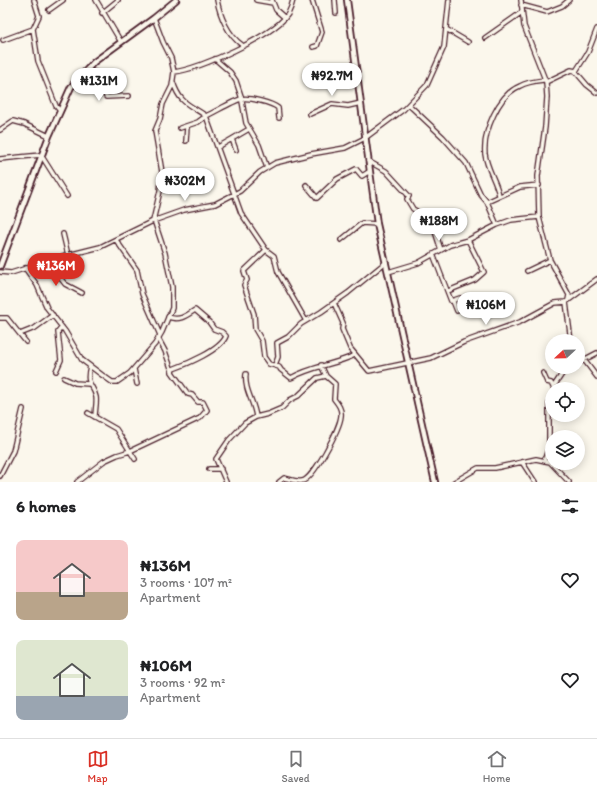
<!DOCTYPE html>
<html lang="en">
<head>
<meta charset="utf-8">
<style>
  :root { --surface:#fff; --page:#f6f6f6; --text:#202124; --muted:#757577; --line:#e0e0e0; --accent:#d93025 }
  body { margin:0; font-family:Itim,sans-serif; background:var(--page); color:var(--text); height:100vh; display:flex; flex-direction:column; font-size:15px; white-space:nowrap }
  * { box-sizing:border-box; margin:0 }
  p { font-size:13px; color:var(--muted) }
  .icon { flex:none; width:22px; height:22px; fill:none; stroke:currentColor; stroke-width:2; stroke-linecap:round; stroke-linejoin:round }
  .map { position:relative; height:482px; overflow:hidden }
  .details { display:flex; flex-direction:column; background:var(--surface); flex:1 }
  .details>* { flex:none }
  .needle { width:26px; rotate:248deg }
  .fabs { position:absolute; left:545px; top:334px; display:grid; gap:8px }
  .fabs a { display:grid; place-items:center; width:40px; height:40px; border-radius:50%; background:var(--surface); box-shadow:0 2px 10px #0003; font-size:20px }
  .price { position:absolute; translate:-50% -34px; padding:0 9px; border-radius:14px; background:#fff; color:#222; font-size:13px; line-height:26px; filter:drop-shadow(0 1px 2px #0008) }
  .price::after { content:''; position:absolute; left:50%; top:24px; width:12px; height:9px; margin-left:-6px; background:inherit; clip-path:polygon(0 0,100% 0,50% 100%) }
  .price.active { background:var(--accent); color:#fff }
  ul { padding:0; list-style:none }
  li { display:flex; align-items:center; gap:12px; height:100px; padding:0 16px }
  li span { display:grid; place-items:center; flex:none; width:112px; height:80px; border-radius:8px; color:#555 }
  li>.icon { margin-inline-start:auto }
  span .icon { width:48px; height:48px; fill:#fffc; stroke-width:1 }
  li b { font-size:17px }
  h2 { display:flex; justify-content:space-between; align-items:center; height:48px; padding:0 16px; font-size:17px }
  .dock { display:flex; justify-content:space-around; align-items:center; height:56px; border-top:1px solid var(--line); background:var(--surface); font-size:11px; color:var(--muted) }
  .dock a { display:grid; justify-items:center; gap:2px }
  .dock .active { color:var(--accent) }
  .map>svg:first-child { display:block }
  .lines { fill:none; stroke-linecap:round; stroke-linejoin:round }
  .minor-casing { stroke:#4a1f2b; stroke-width:6 }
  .major-casing { stroke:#4a1f2b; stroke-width:8 }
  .minor { stroke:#fbf7ec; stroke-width:3.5 }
  .major { stroke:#fbf7ec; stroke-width:4.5 }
</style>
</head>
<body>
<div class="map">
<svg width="597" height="482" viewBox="0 0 597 482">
  <rect width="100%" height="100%" fill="#fbf7ec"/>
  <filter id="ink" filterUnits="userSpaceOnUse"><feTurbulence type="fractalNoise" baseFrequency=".025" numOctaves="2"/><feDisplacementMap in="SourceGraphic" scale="8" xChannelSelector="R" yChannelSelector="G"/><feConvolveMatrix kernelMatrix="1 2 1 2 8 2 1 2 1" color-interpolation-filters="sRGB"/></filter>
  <g filter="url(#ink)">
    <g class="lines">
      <g class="minor-casing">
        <path id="minor" d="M34,0L39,16L33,29L38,61L56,106L60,111
          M96,0L121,42
          M217,0C220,16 228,35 242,45
          M256,0L273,3
          M272,0L276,10L285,18
          M312,0L322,32L317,46L313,47
          M335,0L336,13
          M521,0L524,26L546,82L547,97L545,127L538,176L539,217L550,260L569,295L568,300
          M521,5L547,12L562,6L569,0
          M49,10L63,0
          M102,13L118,0
          M446,29L468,42
          M485,38L522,12
          M3,40L33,29
          M215,59L230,72L236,81L241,96L246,123L259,145L267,168
          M86,70L97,73L106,97L129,96
          M575,71L587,85L597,93
          M174,72C200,69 273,36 288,14C290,10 292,5 293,0
          M173,82C180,104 189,104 206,116C215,112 233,101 241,99C249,97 272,103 278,108L279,118
          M546,82L571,70L576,71L588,52L597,29
          M409,105L443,137L466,163L481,195L487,202L497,225
          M310,114L332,104L348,106L361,103
          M180,128L198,122L206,116L241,213L266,250L274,256L278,272L306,321
          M0,130L13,121L24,124L49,136
          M232,139L249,129
          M186,141L187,127
          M218,147L232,139L236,150
          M0,159L41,155L67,196
          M368,161L386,171L409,196L407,199L413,209L431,219L441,250
          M306,185L317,198L337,179L356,169L362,176L370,171
          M499,195C496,181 487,169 485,154C483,132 498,95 520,86C527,82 536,81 544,80
          M487,202L520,187L539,185
          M153,221L160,191L162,172L155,131L160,119L163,104L172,86L174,72L171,58L163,42L154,18
          M63,234L68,255
          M116,240L137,270L142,294L160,335
          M341,240L362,223L377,224
          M266,250L244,271L247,280L244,285L254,314L255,329L262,341L264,357L269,364L279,367L281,370L291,378C312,366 334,365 355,355
          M433,254L451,301L460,298
          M47,261L65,284L82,293
          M25,268L37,285L47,308L65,331L82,360L102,375L112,382H117L130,373L155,344L162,332L172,308V287L165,253L154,220
          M527,271L550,260
          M0,272L11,273L68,255L100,247L153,221L184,210L215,204L240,191L260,172L275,163L311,154L345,148L365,138L404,109L427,85L444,47L449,0
          M388,272L418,263L450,245L468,240L497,225L511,220L539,217
          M448,291L475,280L484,272L468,240
          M453,301L457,311
          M566,302L571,341
          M334,303L343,323L342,329L350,348L369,371L431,358L464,342L520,322L555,303L566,302L597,279
          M0,318H7L26,342
          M20,334L35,328L53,315
          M158,338L165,351L172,371
          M578,352L597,377
          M578,363L597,353
          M275,365L278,357L277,343L288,337L301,324L321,312L348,293L386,262
          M90,366C85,386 93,383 96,397C97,402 95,411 95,417
          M134,369L137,384
          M56,371L61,360L58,332L62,327
          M543,373L547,382L551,383L554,389
          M246,374C244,390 254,401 256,417
          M64,378L75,383L89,384
          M554,386L564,371L569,367
          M88,413L116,429L135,459
          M544,461L549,447V403L552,397
          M522,462L535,482
          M209,469H221
          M0,476L13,451L23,409
          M77,482L104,461L117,455L130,451L200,418L207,410L203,402H198L192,395L188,394L172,372L173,369C187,364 221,350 226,336L222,332L214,329L209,322L195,310C186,316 180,321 168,317
          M226,482L216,459L229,440L245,423L256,417L268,414L282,408L290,400L298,396L317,378L326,376
          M279,482L284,478C289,479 296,482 302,481C313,480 340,428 341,416C342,409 338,404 334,399L335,384L326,376L321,365
          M454,482L478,468H495L536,459L550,462L569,482"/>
      </g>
      <g class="major-casing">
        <path id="major" d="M347,0L377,224L435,482
          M0,266L49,136L71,87L94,62L154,18L176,0"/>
      </g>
      <use href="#minor" class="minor"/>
      <use href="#major" class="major"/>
    </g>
  </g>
</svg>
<div class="fabs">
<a><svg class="needle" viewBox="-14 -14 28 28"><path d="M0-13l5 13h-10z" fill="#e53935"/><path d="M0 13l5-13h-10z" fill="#757577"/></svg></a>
<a><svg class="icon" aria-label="locate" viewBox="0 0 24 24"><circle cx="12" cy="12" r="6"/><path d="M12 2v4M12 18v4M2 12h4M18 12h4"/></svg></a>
<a><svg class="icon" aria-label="layers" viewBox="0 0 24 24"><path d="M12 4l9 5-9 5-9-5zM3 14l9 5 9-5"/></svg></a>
</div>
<b class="price" style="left:332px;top:97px">₦92.7M</b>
<b class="price" style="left:99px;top:102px">₦131M</b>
<b class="price" style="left:185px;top:202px">₦302M</b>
<b class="price" style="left:439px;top:242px">₦188M</b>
<b class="price active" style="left:56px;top:287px">₦136M</b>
<b class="price" style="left:486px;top:326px">₦106M</b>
</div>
<section class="details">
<h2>6 homes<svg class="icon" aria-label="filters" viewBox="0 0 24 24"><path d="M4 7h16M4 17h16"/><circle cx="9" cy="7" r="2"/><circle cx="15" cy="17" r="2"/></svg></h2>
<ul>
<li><span style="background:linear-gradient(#f6c9c9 65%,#b9a48a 0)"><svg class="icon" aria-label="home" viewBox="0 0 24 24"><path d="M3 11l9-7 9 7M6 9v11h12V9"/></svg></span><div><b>₦136M</b><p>3 rooms · 107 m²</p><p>Apartment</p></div><svg class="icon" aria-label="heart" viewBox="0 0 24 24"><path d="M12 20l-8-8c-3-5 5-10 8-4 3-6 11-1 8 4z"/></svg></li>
<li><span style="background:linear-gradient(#dfe7d0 70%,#9aa5b1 0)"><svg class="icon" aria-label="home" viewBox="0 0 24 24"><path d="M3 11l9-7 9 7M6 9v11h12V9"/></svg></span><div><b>₦106M</b><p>3 rooms · 92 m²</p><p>Apartment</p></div><svg class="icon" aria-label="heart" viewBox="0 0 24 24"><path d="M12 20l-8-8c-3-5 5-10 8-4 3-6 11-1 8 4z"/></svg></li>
</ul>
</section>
<nav class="dock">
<a class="active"><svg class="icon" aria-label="map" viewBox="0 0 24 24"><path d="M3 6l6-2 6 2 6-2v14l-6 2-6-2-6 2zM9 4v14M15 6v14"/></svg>Map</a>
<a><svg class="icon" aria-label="saved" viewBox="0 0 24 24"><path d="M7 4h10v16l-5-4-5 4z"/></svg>Saved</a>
<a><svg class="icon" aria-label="home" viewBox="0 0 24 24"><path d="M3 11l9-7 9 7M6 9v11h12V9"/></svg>Home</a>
</nav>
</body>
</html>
